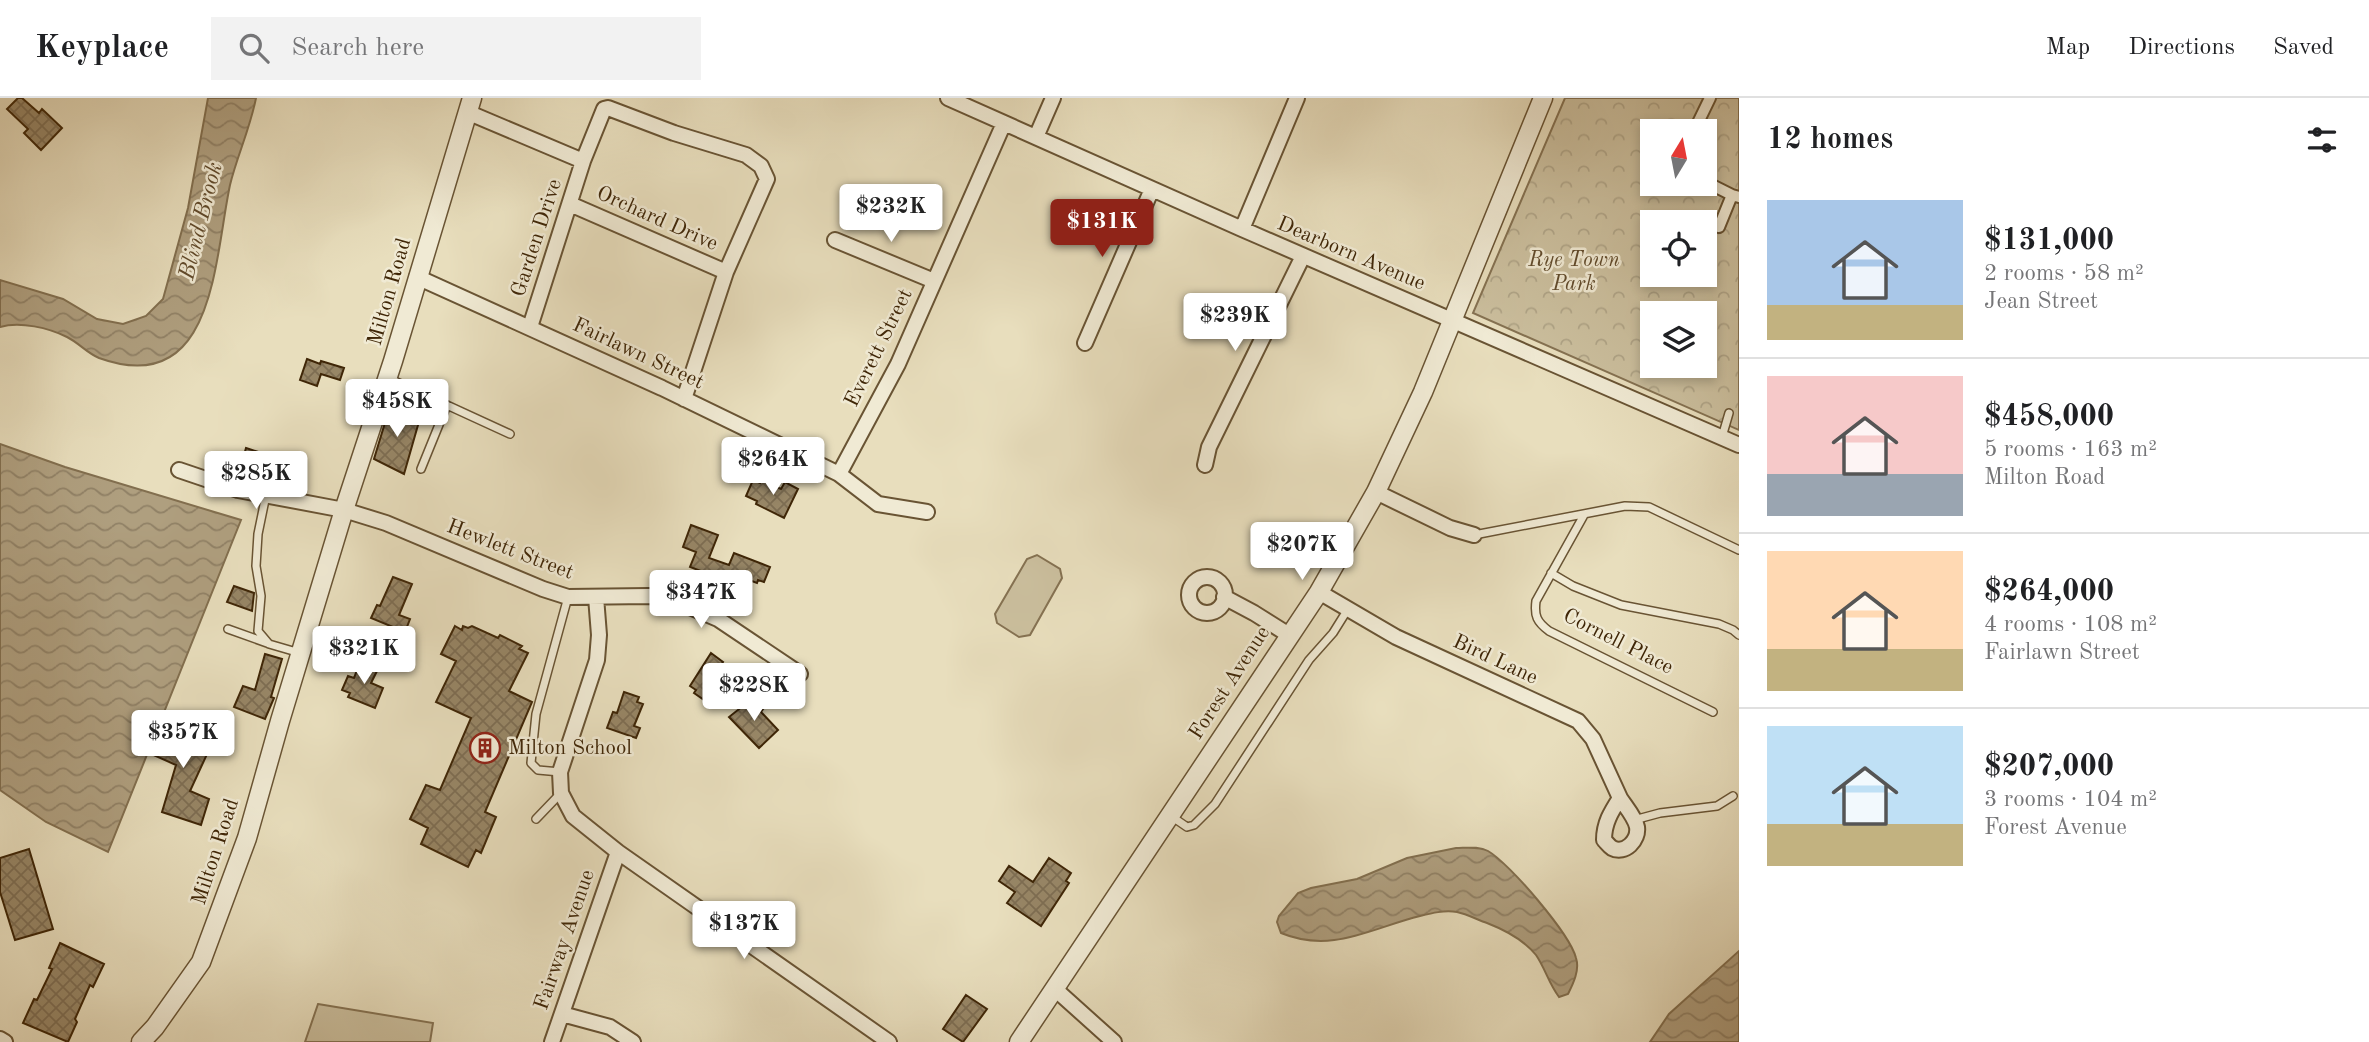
<!DOCTYPE html>
<html lang="en">
<head>
<meta charset="utf-8">
<style>
  :root { --surface:#fff; --page:#f2f2f2; --text:#202124; --muted:#757577; --line:#e0e0e0; --accent:#8f2418 }
  body { margin:0; font-family:"Old Standard TT",serif; background:var(--page); color:var(--text); height:100vh; display:flex; flex-direction:column; font-size:26px; white-space:nowrap }
  * { box-sizing:border-box; margin:0 }
  p { font-size:23px; color:var(--muted) }
  .icon { flex:none; width:38px; height:38px; fill:none; stroke:currentColor; stroke-width:2; stroke-linecap:round; stroke-linejoin:round }
  .map { position:relative; flex:1; overflow:hidden }
  .sheet { display:flex; flex-direction:column; background:var(--surface); width:630px }
  .sheet>* { flex:none }
  .needle { width:46px; rotate:10deg }
  .buttons { position:absolute; left:1640px; top:21px; display:grid; gap:14px }
  .buttons a { display:grid; place-items:center; width:77px; height:77px; border-radius:0px; background:var(--surface); box-shadow:0 4px 10px #0003; font-size:35px }
  .price { position:absolute; translate:-50% -60px; padding:0 16px; border-radius:7px; background:#fff; color:#222; font-size:23px; line-height:46px; filter:drop-shadow(0 2px 4px #0008) }
  .price::after { content:''; position:absolute; left:50%; top:42px; width:21px; height:16px; margin-left:-10px; background:inherit; clip-path:polygon(0 0,100% 0,50% 100%) }
  .price.selected { background:var(--accent); color:#fff }
  ul { padding:0; list-style:none }
  li { display:flex; align-items:center; gap:21px; height:175px; padding:0 28px }
  li+li { border-top:2px solid var(--line) }
  li span { display:grid; place-items:center; flex:none; width:196px; height:140px; border-radius:0px; color:#555 }
  li>.icon { margin-inline-start:auto }
  span .icon { width:84px; height:84px; fill:#fffc; stroke-width:1 }
  li b { font-size:30px }
  h2 { display:flex; justify-content:space-between; align-items:center; height:84px; padding:0 28px; font-size:30px }
  header { display:flex; align-items:center; gap:42px; box-sizing:border-box; height:98px; padding:0 35px; background:var(--surface); border-bottom:2px solid var(--line) }
  header strong { font-size:33px }
  nav { display:flex; gap:38px; margin-inline-start:auto; font-size:24px }
  .search { width:490px; height:63px; background:var(--page); display:flex; align-items:center; gap:18px; box-sizing:border-box; padding:0 24px; border-radius:0px; color:var(--muted); font-size:26px }
  main { display:flex; flex:1; min-height:0 }
  .map>svg:first-child { display:block }
  .green { fill:#cbbf9e; stroke:#857252; stroke-width:2 }
  .park { fill:url(#park-crowns); stroke:#857252; stroke-width:2; fill-rule:evenodd }
  .water { fill:url(#water-waves); stroke:#826f4f; stroke-width:2 }
  .building { fill:url(#building-cross-hatch); stroke:#3f2607; stroke-width:2 }
  .lines { fill:none; stroke-linecap:round; stroke-linejoin:round }
  .service-casing { stroke:#695434; stroke-width:10 }
  .pedestrian-casing { stroke:#695434; stroke-width:14 }
  .minor-casing { stroke:#695434; stroke-width:18 }
  .tertiary-casing { stroke:#695434; stroke-width:21 }
  .service { stroke:#f0ead4; stroke-width:7 }
  .pedestrian { stroke:#f0ead4; stroke-width:10 }
  .minor { stroke:#f0ead4; stroke-width:14 }
  .tertiary { stroke:#f0ead4; stroke-width:18 }
  .labels { text-anchor:middle; dominant-baseline:central; stroke-width:5; stroke-linejoin:round; paint-order:stroke }
  .street-label { font-size:21px; fill:#3f2607; stroke:#f0ead4 }
  .park-label { font-size:21px; font-style:italic; fill:#624c2d; stroke:#f0ead4 }
  .poi-label { font-size:21px; fill:#3f2607; stroke:#f0ead4; text-anchor:start }
  .water-label { font-size:23px; font-style:italic; fill:#614a2b; stroke:#f0ead4 }
</style>
</head>
<body>
<header>
<strong>Keyplace</strong>
<div class="search"><svg class="icon" aria-label="search" viewBox="0 0 24 24"><circle cx="10" cy="10" r="6"/><path d="M15 15l6 6"/></svg>Search here</div>
<nav><a>Map</a><a>Directions</a><a>Saved</a></nav>
</header>
<main>
<div class="map">
<svg width="1739" height="944" viewBox="0 0 1739 944">
  <defs>
    <pattern id="park-crowns" width="20" height="18" patternUnits="userSpaceOnUse" patternTransform="scale(1.75)"><rect width="20" height="18" fill="#cbbf9e"/><path d="M2 6a3 3 0 1 1 6 0M12 15a3 3 0 1 1 6 0" fill="none" stroke="#afa487"/></pattern>
    <pattern id="water-waves" width="16" height="10" patternUnits="userSpaceOnUse" patternTransform="scale(1.75)"><rect width="16" height="10" fill="#af9f7f"/><path d="M0 5q4-4 8 0t8 0" fill="none" stroke="#908166"/></pattern>
    <pattern id="building-cross-hatch" width="8" height="8" patternUnits="userSpaceOnUse" patternTransform="scale(1.75)"><rect width="8" height="8" fill="#978666"/><path d="M0 0l8 8M0 8l8-8" fill="none" stroke="#7d6d52"/></pattern>
  </defs>
  <rect width="100%" height="100%" fill="#e8debd"/>
  <filter id="stains"><feTurbulence type="fractalNoise" baseFrequency=".00286" numOctaves="4"/><feColorMatrix values="0 0 0 0 .2 0 0 0 0 .09 0 0 0 0 .02 0 0 0 .5 -.17"/></filter>
  <radialGradient id="worn" r=".72"><stop offset=".6" stop-color="#630" stop-opacity="0"/><stop offset="1" stop-color="#630" stop-opacity=".3"/></radialGradient>
  <path class="green" d="M1037,457L1060,471L1062,480L1030,537L1019,539L997,525L995,516L1027,461Z
    M318,906L433,925L430,944H305Z"/>
  <path class="park" d="M1565,0H1739V332L1473,215ZM1652,33H1704V86H1652ZM1652,124H1704V177H1652ZM1652,215H1704V268H1652Z"/>
  <path class="water" d="M208,0H256C250,31 237,58 230,87C214,162 215,302 99,260C87,255 79,245 67,239C49,230 20,223 0,229V182L63,201L97,221L123,226L146,218L163,201L188,110Z
    M0,346L65,369L241,422L108,754L46,724L0,692Z
    M1456,750C1466,750 1479,748 1488,753C1509,765 1570,836 1576,860C1580,872 1573,886 1568,896L1559,899C1549,886 1545,870 1536,857C1524,842 1505,832 1487,825C1478,822 1467,816 1457,814C1444,812 1432,815 1420,818C1371,830 1332,856 1281,835L1277,824L1279,818L1298,795L1311,790L1357,781L1407,760Z
    M1739,853V944H1650L1669,916Z"/>
  <path class="building" d="M18,0H22L39,15L42,11L62,30L41,52L24,35L28,31L7,11Z
    M307,261L320,266L321,263L344,270L340,282L321,276L317,288L300,282Z
    M391,305L420,320L404,376L374,361Z
    M246,350L286,363L280,381L240,371Z
    M753,382L760,385L761,382L781,391L785,384L798,391L784,420L756,406L757,403L746,398Z
    M691,427L718,437L709,460L729,467L734,455L770,469L764,484L758,482L757,485L741,479L738,487L690,469L696,454L683,449Z
    M393,479L412,486L399,517L410,521L405,534L371,520L377,507L380,508Z
    M234,488L254,495L252,513L227,504Z
    M455,528L462,532L463,528L468,530L472,528L498,540L500,537L522,548L519,551L528,555L509,593L532,604L485,714L496,719L481,755L476,752L468,769L421,746L428,730L410,721L426,687L440,692L471,620L436,604L456,563L441,556Z
    M711,555L723,564L715,576L726,584L710,606L694,595L696,592L690,588Z
    M265,556L282,561L271,599L274,600L265,621L234,609L243,588L255,592Z
    M360,564L378,571L371,585L383,590L375,610L348,599L350,595L342,592L348,578L354,580Z
    M624,594L639,599L637,604L643,606L634,628L640,630L636,640L607,630L613,614L617,615Z
    M753,600L763,611L761,614L778,632L759,650L729,619Z
    M164,623L186,633L188,629L214,641L190,693L209,701L201,727L162,714L176,667L149,655Z
    M29,751L53,831L15,842L0,794V760Z
    M1049,760L1071,775L1066,783L1069,785L1041,828L1007,805L1015,794L999,783L1009,768L1033,784Z
    M60,845L104,866L93,889L90,887L75,921L77,924L68,944L23,925L34,901L37,902L52,871L49,870Z
    M966,897L987,911L963,944L943,931Z"/>
  <g class="lines">
    <g class="service-casing">
      <path id="service" d="M388,280L510,336
        M1722,339L1729,315
        M421,371L447,307
        M266,397L258,436L256,468L261,498L258,533L269,546L300,555
        M1584,417L1536,503C1534,518 1537,524 1549,533L1713,614
        M1474,437L1625,408L1649,409L1739,452
        M1551,475L1573,488L1621,507L1719,526L1733,532L1739,537
        M228,531L267,545
        M560,674L538,672L531,665L536,616L568,499
        M1171,718L1187,729L1194,727L1215,706L1309,562L1333,535L1348,511
        M536,721L560,696
        M1634,722L1660,715L1717,708L1733,698"/>
    </g>
    <g class="pedestrian-casing">
      <path id="pedestrian" d="M1694,33L1710,0
        M1704,83L1732,97
        M1719,129L1732,97L1739,99"/>
    </g>
    <g class="minor-casing">
      <path id="minor" d="M948,0L1242,131L1739,347
        M467,14L583,63
        M1036,39L1053,0
        M570,106L726,174
        M1242,131L1297,0
        M835,142L934,183
        M417,179L662,290L839,376L878,406L927,414
        M530,229L583,63L604,11L608,10L674,35L746,57L761,68L767,81L726,174L684,301
        M1085,245L1152,91
        M1205,367L1209,349L1303,158
        M179,372L238,392L344,412L386,425L543,491L568,499L649,498L671,501L718,521L800,576
        M839,376L898,266L1004,25
        M1376,394L1450,430L1474,437
        M1189 497a18 18 0 1 1 36 0a18 18 0 1 1-36 0Z
        M1319,494L1396,539L1578,623L1593,641L1620,700
        M596,499L599,537L597,562L560,674L561,695L573,718L618,754L889,944
        M1224,499L1254,515L1289,537
        M1620,700C1625,708 1635,719 1637,729C1639,742 1625,757 1612,750C1609,748 1607,745 1604,742C1604,725 1611,714 1620,700Z
        M1055,891L1114,944
        M562,916L610,929L633,944
        M0,941L5,944
        M552,944L618,754"/>
    </g>
    <g class="tertiary-casing">
      <path id="tertiary" d="M141,944L155,929L201,864L247,740L280,623L344,412L393,263L472,0
        M1019,944L1319,494L1376,394L1423,294L1543,0"/>
    </g>
    <use href="#service" class="service"/>
    <use href="#pedestrian" class="pedestrian"/>
    <use href="#minor" class="minor"/>
    <use href="#tertiary" class="tertiary"/>
  </g>
  <defs>
    <g id="building-ring" transform="scale(1.575)"><circle r="9.5" fill="#f0ead4" stroke="#8f2418" stroke-width="1.5"/><path d="M-4-6H4V6H1V3H-1V6H-4ZM-2.5-4.3h1.7v1.8h-1.7ZM.8-4.3h1.7v1.8H.8ZM-2.5-1h1.7V.8h-1.7ZM.8-1h1.7V.8H.8Z" fill="#8f2418"/></g>
  </defs>
  <g fill-rule="evenodd">
    <use href="#building-ring" x="485" y="650"/>
  </g>
  <g class="labels">
    <g class="street-label">
      <text transform="translate(657 121) rotate(24)">Orchard Drive</text>
      <text transform="translate(537 140) rotate(-72)">Garden Drive</text>
      <text transform="translate(1351 156) rotate(23)">Dearborn Avenue</text>
      <text transform="translate(390 194) rotate(-74)">Milton Road</text>
      <text transform="translate(879 250) rotate(-64)">Everett Street</text>
      <text transform="translate(638 256) rotate(25)">Fairlawn Street</text>
      <text transform="translate(510 452) rotate(21)">Hewlett Street</text>
      <text transform="translate(1618 544) rotate(27)">Cornell Place</text>
      <text transform="translate(1495 562) rotate(25)">Bird Lane</text>
      <text transform="translate(1230 585) rotate(-57)">Forest Avenue</text>
      <text transform="translate(216 754) rotate(-72)">Milton Road</text>
      <text transform="translate(565 842) rotate(-71)">Fairway Avenue</text>
    </g>
    <g class="park-label">
      <text x="1574" y="162">Rye Town<tspan x="1574" dy="24">Park</tspan></text>
    </g>
    <g class="poi-label">
      <text x="508" y="650">Milton School</text>
    </g>
    <g class="water-label">
      <text transform="translate(201 123) rotate(-76)">Blind Brook</text>
    </g>
  </g>
  <rect width="100%" height="100%" filter="url(#stains)"/>
  <rect width="100%" height="100%" fill="url(#worn)"/>
</svg>
<div class="buttons">
<a><svg class="needle" viewBox="-14 -14 28 28"><path d="M0-13l5 13h-10z" fill="#e53935"/><path d="M0 13l5-13h-10z" fill="#757577"/></svg></a>
<a><svg class="icon" aria-label="locate" viewBox="0 0 24 24"><circle cx="12" cy="12" r="6"/><path d="M12 2v4M12 18v4M2 12h4M18 12h4"/></svg></a>
<a><svg class="icon" aria-label="layers" viewBox="0 0 24 24"><path d="M12 4l9 5-9 5-9-5zM3 14l9 5 9-5"/></svg></a>
</div>
<b class="price" style="left:891px;top:146px">$232K</b>
<b class="price selected" style="left:1102px;top:161px">$131K</b>
<b class="price" style="left:1235px;top:255px">$239K</b>
<b class="price" style="left:397px;top:341px">$458K</b>
<b class="price" style="left:773px;top:399px">$264K</b>
<b class="price" style="left:256px;top:413px">$285K</b>
<b class="price" style="left:1302px;top:484px">$207K</b>
<b class="price" style="left:701px;top:532px">$347K</b>
<b class="price" style="left:364px;top:588px">$321K</b>
<b class="price" style="left:754px;top:625px">$228K</b>
<b class="price" style="left:183px;top:672px">$357K</b>
<b class="price" style="left:744px;top:863px">$137K</b>
</div>
<section class="sheet">
<h2>12 homes<svg class="icon" aria-label="filters" viewBox="0 0 24 24"><path d="M4 7h16M4 17h16"/><circle cx="9" cy="7" r="2"/><circle cx="15" cy="17" r="2"/></svg></h2>
<ul>
<li><span style="background:linear-gradient(#a9c7e8 75%,#c2b280 0)"><svg class="icon" aria-label="home" viewBox="0 0 24 24"><path d="M3 11l9-7 9 7M6 9v11h12V9"/></svg></span><div><b>$131,000</b><p>2 rooms · 58 m²</p><p>Jean Street</p></div></li>
<li><span style="background:linear-gradient(#f6c9c9 70%,#9aa5b1 0)"><svg class="icon" aria-label="home" viewBox="0 0 24 24"><path d="M3 11l9-7 9 7M6 9v11h12V9"/></svg></span><div><b>$458,000</b><p>5 rooms · 163 m²</p><p>Milton Road</p></div></li>
<li><span style="background:linear-gradient(#ffd9b3 70%,#c2b280 0)"><svg class="icon" aria-label="home" viewBox="0 0 24 24"><path d="M3 11l9-7 9 7M6 9v11h12V9"/></svg></span><div><b>$264,000</b><p>4 rooms · 108 m²</p><p>Fairlawn Street</p></div></li>
<li><span style="background:linear-gradient(#bfe0f5 70%,#c2b280 0)"><svg class="icon" aria-label="home" viewBox="0 0 24 24"><path d="M3 11l9-7 9 7M6 9v11h12V9"/></svg></span><div><b>$207,000</b><p>3 rooms · 104 m²</p><p>Forest Avenue</p></div></li>
</ul>
</section>
</main>
</body>
</html>
